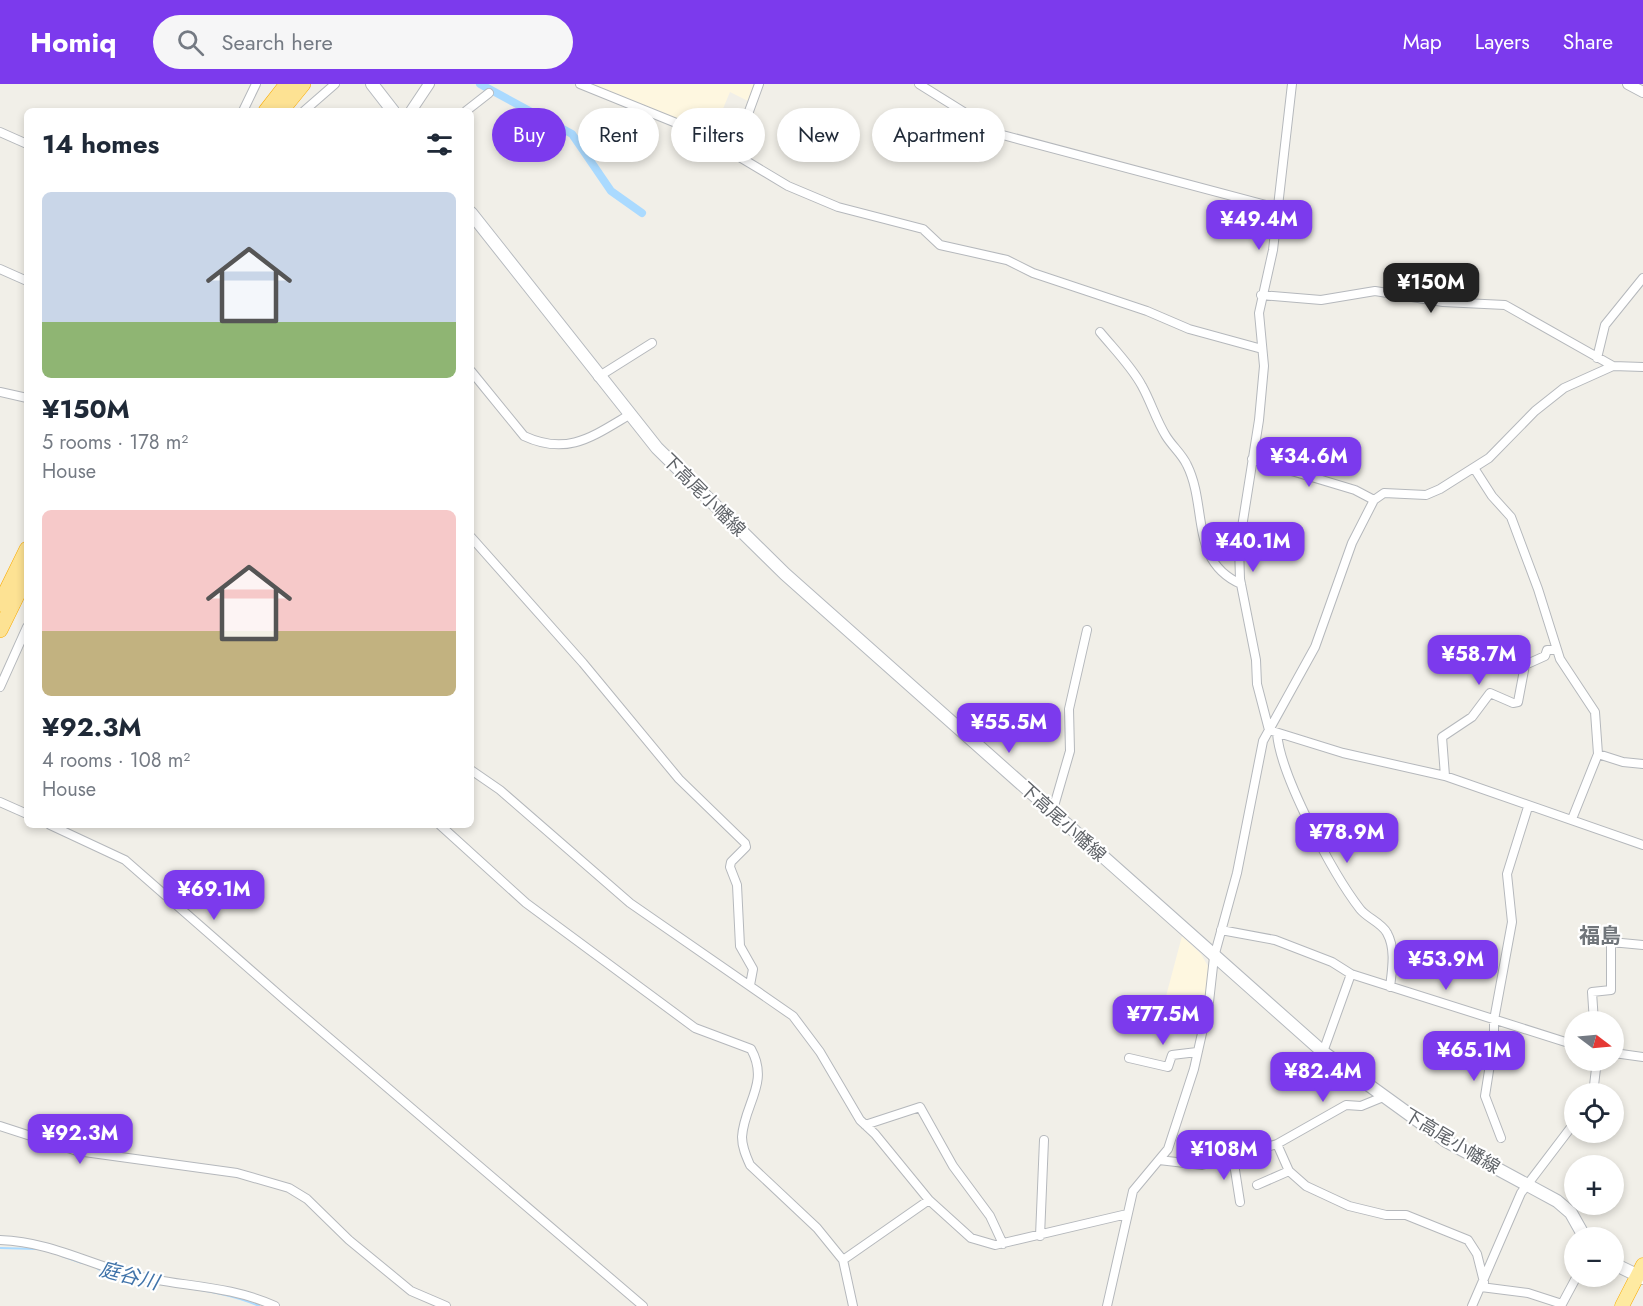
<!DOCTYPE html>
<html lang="en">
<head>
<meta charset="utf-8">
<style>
  :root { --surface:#fff; --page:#f6f6f7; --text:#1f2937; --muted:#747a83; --accent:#7c3aed }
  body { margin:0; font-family:Jost,"Noto Sans JP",sans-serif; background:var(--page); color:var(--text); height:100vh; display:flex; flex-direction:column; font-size:22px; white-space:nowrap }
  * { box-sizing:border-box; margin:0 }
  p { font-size:20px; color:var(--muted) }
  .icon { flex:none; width:33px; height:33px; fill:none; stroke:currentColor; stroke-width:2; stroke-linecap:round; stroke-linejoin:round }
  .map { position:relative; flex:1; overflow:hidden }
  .side { position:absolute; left:24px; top:24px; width:450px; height:720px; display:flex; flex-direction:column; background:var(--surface); border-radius:9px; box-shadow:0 3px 9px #0003 }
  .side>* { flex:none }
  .top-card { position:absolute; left:492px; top:24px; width:570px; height:54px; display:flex; gap:12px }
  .needle { width:39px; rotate:106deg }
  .controls { position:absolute; left:1564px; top:927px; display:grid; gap:12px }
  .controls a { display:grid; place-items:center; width:60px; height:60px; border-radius:50%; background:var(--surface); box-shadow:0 3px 9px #0003; font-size:30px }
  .price { position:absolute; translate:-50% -51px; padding:0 14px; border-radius:12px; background:var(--accent); color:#fff; font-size:20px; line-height:39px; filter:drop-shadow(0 2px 3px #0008) }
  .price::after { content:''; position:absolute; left:50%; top:36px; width:18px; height:14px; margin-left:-9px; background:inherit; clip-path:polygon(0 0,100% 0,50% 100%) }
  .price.active { background:#222; color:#fff }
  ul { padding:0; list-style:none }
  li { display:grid; align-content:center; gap:12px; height:318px; padding:0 18px }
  li span { display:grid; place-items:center; height:186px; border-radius:9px; color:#555 }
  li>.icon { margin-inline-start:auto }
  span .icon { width:108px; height:108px; fill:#fffc; stroke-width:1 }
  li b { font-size:26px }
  h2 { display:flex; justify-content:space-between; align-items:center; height:72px; padding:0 18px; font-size:26px }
  .tag { padding:0 21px; border-radius:27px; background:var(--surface); box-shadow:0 3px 9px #0003; font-size:21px; line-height:54px }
  .tag.active { background:var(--accent); color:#fff }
  header { display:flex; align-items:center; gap:36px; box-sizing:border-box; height:84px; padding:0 30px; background:var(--accent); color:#fff }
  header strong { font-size:28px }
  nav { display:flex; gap:33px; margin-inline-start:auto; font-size:21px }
  .search { width:420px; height:54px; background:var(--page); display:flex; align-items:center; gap:15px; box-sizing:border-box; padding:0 21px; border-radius:33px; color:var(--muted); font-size:22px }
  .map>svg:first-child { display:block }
  .commercial { fill:#fef7e0 }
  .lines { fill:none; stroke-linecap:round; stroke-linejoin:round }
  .stream { stroke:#aadaff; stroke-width:2 }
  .canal { stroke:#aadaff; stroke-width:8 }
  .minor-casing { stroke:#b5b8bc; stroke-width:10 }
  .tertiary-casing { stroke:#b5b8bc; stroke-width:12 }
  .secondary-casing { stroke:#b6babf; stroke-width:14 }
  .trunk-casing { stroke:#f9ab00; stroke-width:15 }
  .motorway-casing { stroke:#f9ab00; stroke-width:16 }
  .minor { stroke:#fff; stroke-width:8 }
  .tertiary { stroke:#fff; stroke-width:10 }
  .secondary { stroke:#fff; stroke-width:12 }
  .trunk { stroke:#feeaa1; stroke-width:14 }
  .motorway { stroke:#fde293; stroke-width:15 }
  .labels { text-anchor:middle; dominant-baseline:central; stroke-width:4.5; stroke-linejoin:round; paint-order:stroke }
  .street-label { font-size:18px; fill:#5f6368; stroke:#fff }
  .water-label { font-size:20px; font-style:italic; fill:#4174aa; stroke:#fff }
  .quarter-label { font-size:21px; font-weight:bold; fill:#70757a; stroke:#fff }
</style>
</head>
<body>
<header>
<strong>Homiq</strong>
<div class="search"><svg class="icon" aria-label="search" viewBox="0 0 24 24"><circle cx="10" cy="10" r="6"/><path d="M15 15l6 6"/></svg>Search here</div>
<nav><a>Map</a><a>Layers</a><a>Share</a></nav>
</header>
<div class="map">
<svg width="1643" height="1222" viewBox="0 0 1643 1222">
  <rect width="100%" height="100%" fill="#f1efe8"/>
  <path class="commercial" d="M585,0H756L750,18L730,8L711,53Z
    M1182,852L1201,870L1209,884L1203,927L1165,916Z"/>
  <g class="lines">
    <path class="stream" d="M0,1164L36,1165
      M62,1172L82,1179
      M98,1185C150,1204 211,1201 259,1222"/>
    <path class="canal" d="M480,0L572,50L611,107L642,129"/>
    <g class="minor-casing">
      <path id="minor" d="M580,0L696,47L788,102L838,123L923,145L940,161L1007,176L1033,189L1147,227L1189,245L1262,265
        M919,0L999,50L1277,124
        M243,27L256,0
        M304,27L335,0
        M466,27L489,9
        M0,48L27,60
        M733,71L759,0
        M0,185L27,197
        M1261,211L1321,216L1375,207L1443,218L1505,221L1613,282
        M1100,248C1114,265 1132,283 1142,302C1151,318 1156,336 1166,352C1172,362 1182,370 1187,381C1208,423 1189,477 1241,500
        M1597,274L1605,241L1643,194
        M471,287L524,352C567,372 592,353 629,331
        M598,293L652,259
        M0,308L27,314
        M1252,375L1355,406L1374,416
        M1474,384L1492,412L1511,433L1538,505L1560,575L1595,628L1598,670L1572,735
        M471,453L583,579L679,695L745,759L746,763L731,778L730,783L737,801L740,862L753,885L750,901
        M0,603L27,543
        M1269,646L1257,600L1256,576L1240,495L1239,462L1259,336L1264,282L1259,229L1273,166L1292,0
        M1269,646L1343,669L1445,692L1643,761
        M1277,649C1280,691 1333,790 1360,825C1367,834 1382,839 1387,849C1396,865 1392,886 1390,903
        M1598,670L1623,678L1643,680
        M471,686L500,706L630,819L793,932L820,968L860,1036L875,1050L929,1116L971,1154L995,1161L1127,1130
        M1445,692L1442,653L1472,633L1490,609L1513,619L1518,618L1525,581L1545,572L1547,566H1557
        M0,718L27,730
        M1052,729L1070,667L1069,625L1087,546
        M50,741L125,776L286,917L643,1222
        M440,741L526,819L695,944L751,965C770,999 744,1020 742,1053C742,1063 746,1072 750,1081L817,1144L843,1176L853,1222
        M1221,846L1275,856L1332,878L1351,890L1575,961
        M1594,938L1592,908L1611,906V858L1643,861
        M1323,968L1351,890
        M1614,969L1643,973
        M1129,974L1168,983L1172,971L1197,968
        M1593,1010L1597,976
        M865,1041L920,1023L953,1082L990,1132L1003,1160
        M0,1042L77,1067L237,1089L289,1104L307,1115L349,1156L411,1207L446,1222
        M1501,1054L1485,1012L1494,955V936L1512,838L1507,790L1528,723
        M1277,1060L1289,1087L1306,1102L1349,1122L1386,1131H1406L1468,1156L1477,1170L1484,1198
        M1233,1073L1240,1118
        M1159,1076L1202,1081L1236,1072L1277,1060L1346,1021L1361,1022L1383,1013
        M1257,1101L1289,1087
        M1040,1152L1044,1056
        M0,1156C49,1158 82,1177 128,1190C177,1203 227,1200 275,1222
        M843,1176L929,1116
        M1481,1203L1528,1209L1562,1220L1577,1192
        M1107,1222L1133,1107L1168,1065L1194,985L1209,918L1214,873L1237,789L1263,657L1315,563L1352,459L1374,416L1384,409L1426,411L1440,405L1489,374L1535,327L1564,304L1613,282L1643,283
        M1472,1222L1521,1109L1575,1038"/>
    </g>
    <g class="tertiary-casing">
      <path id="tertiary" d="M1628,0L1643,8
        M411,27L429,0"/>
    </g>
    <g class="secondary-casing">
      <path id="secondary" d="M372,0L393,27
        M471,129L657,364L785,490L1323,968L1446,1057L1557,1117L1571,1129L1585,1154
        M1614,1180L1643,1194"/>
    </g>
    <g class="trunk-casing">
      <path id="trunk" d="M1622,1222L1643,1181"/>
    </g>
    <g class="motorway-casing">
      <path id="motorway" d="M266,27L287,0
        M281,27L303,0
        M0,520L27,465
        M0,546L27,491"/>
    </g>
    <use href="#minor" class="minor"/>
    <use href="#tertiary" class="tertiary"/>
    <use href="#secondary" class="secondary"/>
    <use href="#trunk" class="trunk"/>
    <use href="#motorway" class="motorway"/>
  </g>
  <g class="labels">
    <g class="street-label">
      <text transform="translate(704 411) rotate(45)">下高尾小幡線</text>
      <text transform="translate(1063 738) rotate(42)">下高尾小幡線</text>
      <text transform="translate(1452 1057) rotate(31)">下高尾小幡線</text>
    </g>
    <g class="water-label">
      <text transform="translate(129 1192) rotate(14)">庭谷川</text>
    </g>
    <g class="quarter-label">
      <text x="1600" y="852">福島</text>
    </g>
  </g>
</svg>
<div class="controls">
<a><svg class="needle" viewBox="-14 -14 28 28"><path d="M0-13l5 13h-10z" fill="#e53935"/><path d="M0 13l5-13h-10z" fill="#747a83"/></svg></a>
<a><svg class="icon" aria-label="locate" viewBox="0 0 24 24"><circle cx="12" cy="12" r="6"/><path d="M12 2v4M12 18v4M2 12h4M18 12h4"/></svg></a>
<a>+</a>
<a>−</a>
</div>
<b class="price" style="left:1259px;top:167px">¥49.4M</b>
<b class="price active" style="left:1431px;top:230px">¥150M</b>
<b class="price" style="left:1309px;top:404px">¥34.6M</b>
<b class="price" style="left:1253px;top:489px">¥40.1M</b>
<b class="price" style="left:1479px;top:602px">¥58.7M</b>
<b class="price" style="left:1009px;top:670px">¥55.5M</b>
<b class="price" style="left:1347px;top:780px">¥78.9M</b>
<b class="price" style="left:214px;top:837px">¥69.1M</b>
<b class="price" style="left:1446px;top:907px">¥53.9M</b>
<b class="price" style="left:1163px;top:962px">¥77.5M</b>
<b class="price" style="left:1474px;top:998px">¥65.1M</b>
<b class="price" style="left:1323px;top:1019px">¥82.4M</b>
<b class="price" style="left:80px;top:1081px">¥92.3M</b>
<b class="price" style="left:1224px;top:1097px">¥108M</b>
<div class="top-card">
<a class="tag active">Buy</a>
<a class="tag">Rent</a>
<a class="tag">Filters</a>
<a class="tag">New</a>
<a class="tag">Apartment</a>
</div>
<section class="side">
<h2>14 homes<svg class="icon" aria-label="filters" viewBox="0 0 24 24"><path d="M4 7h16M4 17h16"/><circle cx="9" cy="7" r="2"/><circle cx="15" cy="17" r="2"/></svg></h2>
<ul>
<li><span style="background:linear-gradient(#c9d6e8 70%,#8fb573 0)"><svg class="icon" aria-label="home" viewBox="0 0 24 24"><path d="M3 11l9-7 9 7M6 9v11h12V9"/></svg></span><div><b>¥150M</b><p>5 rooms · 178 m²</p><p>House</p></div></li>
<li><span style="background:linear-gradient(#f6c9c9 65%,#c2b280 0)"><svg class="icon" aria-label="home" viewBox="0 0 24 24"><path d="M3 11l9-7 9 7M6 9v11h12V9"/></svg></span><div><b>¥92.3M</b><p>4 rooms · 108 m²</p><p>House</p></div></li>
</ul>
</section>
</div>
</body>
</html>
